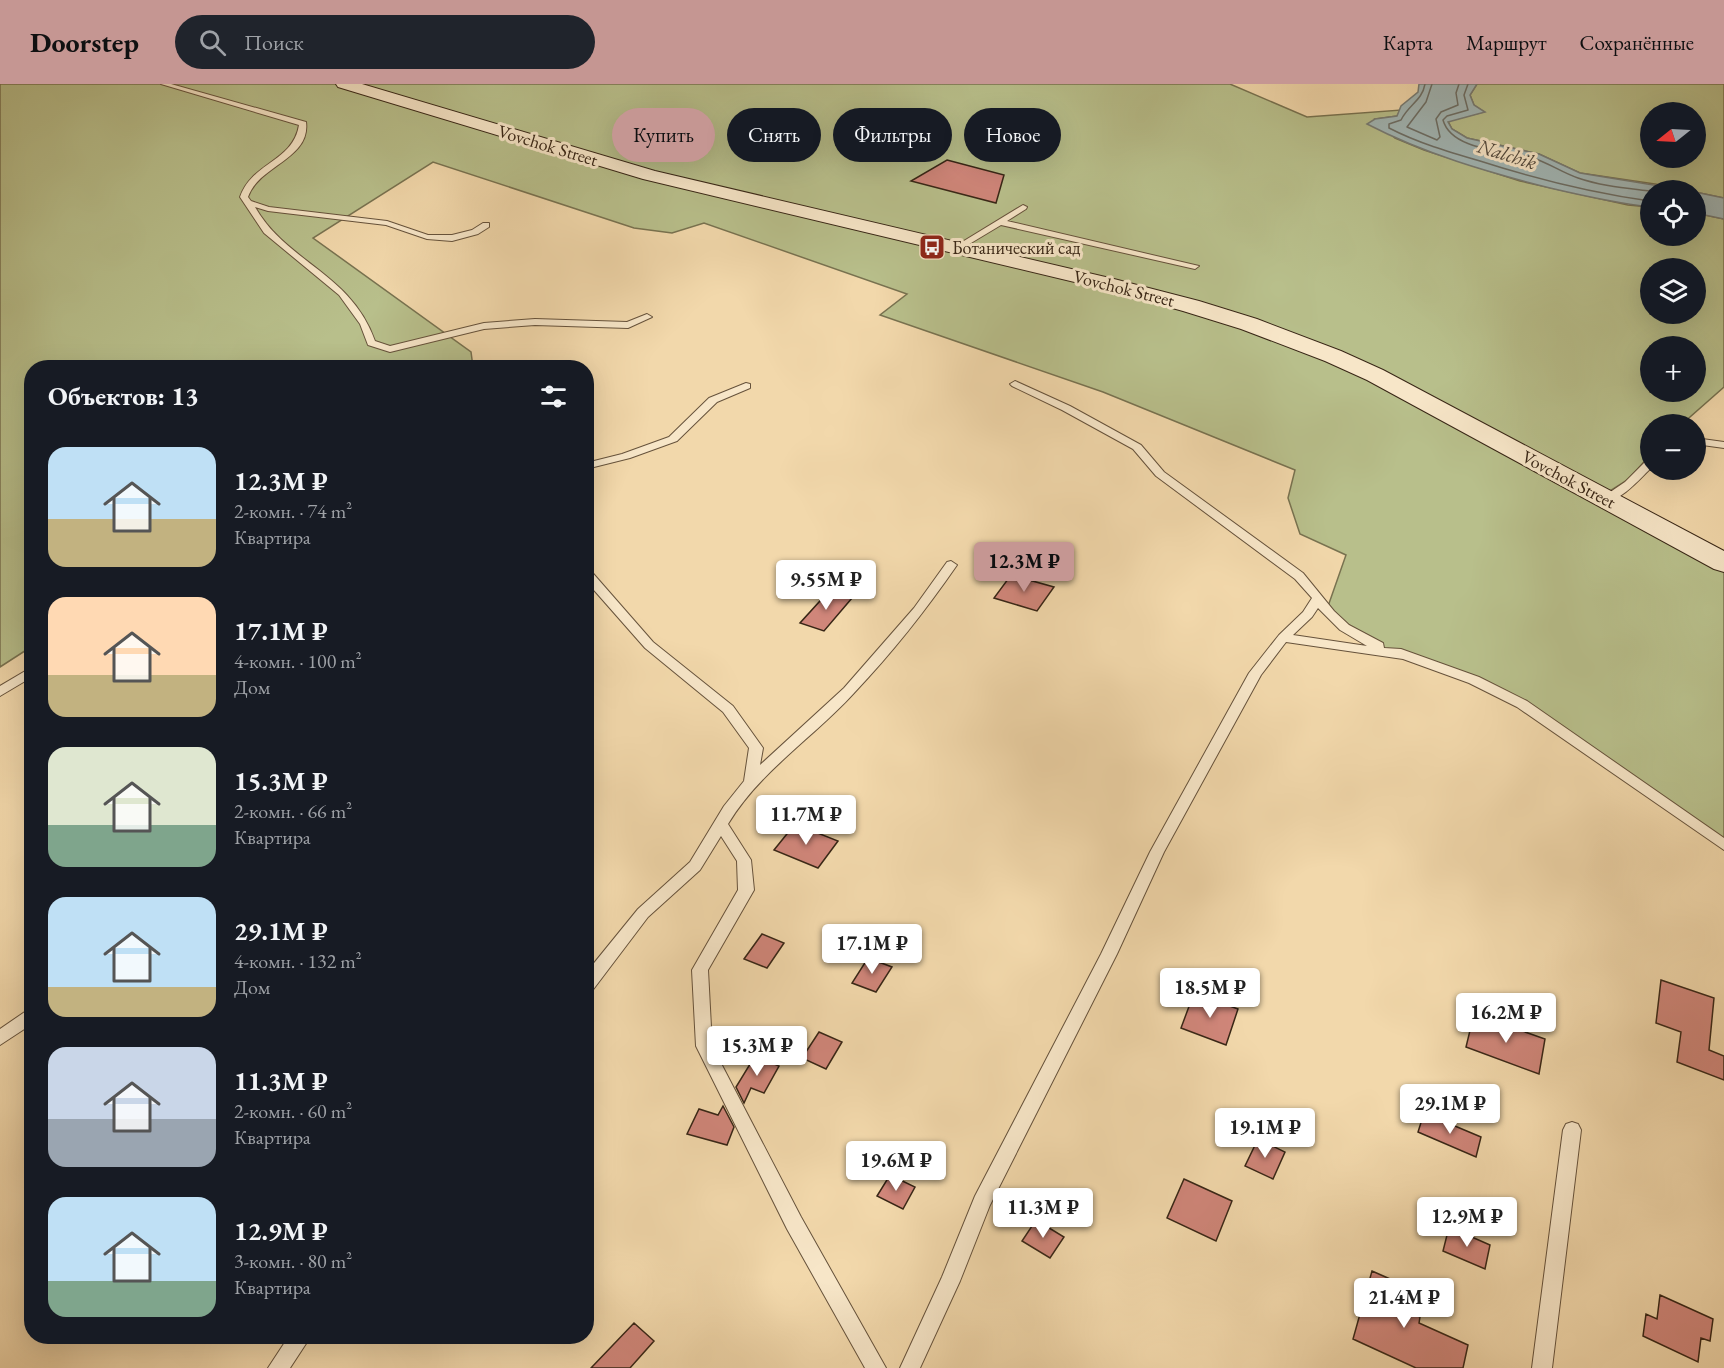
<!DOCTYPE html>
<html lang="ru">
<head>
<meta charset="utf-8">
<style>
  :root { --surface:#171b24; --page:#20242c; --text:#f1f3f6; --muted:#9ea1a6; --accent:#c59692 }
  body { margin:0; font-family:"EB Garamond",serif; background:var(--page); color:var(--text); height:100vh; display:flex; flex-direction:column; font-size:22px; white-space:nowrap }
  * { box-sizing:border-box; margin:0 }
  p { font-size:20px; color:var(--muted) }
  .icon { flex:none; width:33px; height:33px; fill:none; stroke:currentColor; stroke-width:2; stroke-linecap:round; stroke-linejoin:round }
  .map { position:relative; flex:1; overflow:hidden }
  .sheet { position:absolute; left:24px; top:276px; width:570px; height:984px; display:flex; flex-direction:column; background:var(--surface); border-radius:24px; box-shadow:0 6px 24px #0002 }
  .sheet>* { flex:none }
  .top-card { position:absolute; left:612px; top:24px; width:570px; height:54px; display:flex; gap:12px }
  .needle { width:39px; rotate:252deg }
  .tools { position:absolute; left:1640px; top:18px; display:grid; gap:12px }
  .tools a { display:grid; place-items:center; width:66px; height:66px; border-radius:50%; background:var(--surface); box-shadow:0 6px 24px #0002; font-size:30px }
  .price { position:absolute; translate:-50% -51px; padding:0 14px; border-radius:6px; background:#fff; color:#222; font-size:20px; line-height:39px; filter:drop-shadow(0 2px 3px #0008) }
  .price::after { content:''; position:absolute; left:50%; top:36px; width:18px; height:14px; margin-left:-9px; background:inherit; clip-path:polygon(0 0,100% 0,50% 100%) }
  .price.on { background:var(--accent); color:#111 }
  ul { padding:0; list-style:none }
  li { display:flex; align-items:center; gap:18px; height:150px; padding:0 24px }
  li span { display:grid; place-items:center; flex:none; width:168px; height:120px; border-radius:18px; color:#555 }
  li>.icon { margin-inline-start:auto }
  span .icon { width:72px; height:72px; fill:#fffc; stroke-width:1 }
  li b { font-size:26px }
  h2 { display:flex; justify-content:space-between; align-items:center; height:72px; padding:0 24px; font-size:26px }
  .tag { padding:0 21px; border-radius:27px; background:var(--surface); box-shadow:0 6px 24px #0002; font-size:21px; line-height:54px }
  .tag.on { background:var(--accent); color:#111 }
  header { display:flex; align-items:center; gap:36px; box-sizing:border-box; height:84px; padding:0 30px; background:var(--accent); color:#111 }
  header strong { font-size:28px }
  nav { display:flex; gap:33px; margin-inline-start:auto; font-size:21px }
  .search { width:420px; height:54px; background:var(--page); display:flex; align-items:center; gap:15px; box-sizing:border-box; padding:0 21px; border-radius:33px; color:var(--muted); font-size:22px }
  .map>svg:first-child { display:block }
  .green { fill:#b8bf8b; stroke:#787250; stroke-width:1.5; fill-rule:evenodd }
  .water { fill:#a1b6b5; stroke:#777c75; stroke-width:1.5 }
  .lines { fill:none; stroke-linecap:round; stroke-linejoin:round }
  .shore { stroke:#6c6e66; stroke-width:1.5 }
  .building { fill:#d0867a; stroke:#382616; stroke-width:1.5 }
  .lane-casing { stroke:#66523b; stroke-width:2 }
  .secondary-casing { stroke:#382616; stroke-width:2 }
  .lane { fill:#f7e6c8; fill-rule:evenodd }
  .secondary { fill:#f7e6c8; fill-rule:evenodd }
  .labels { text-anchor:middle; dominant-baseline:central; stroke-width:6; stroke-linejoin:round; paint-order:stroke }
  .far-street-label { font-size:18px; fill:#382616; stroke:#f7e6c8 }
  .far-poi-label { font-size:18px; fill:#382616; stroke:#f7e6c8; text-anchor:start }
  .far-water-label { font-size:20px; font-style:italic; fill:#524a3e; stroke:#f7e6c8 }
</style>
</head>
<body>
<header>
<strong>Doorstep</strong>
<div class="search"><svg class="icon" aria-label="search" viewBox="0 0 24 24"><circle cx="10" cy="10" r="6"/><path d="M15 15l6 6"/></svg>Поиск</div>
<nav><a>Карта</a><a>Маршрут</a><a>Сохранённые</a></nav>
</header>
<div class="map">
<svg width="1724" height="1284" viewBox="0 0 1724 1284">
  <rect width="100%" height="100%" fill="#f2d8ab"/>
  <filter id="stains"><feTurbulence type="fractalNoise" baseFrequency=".00333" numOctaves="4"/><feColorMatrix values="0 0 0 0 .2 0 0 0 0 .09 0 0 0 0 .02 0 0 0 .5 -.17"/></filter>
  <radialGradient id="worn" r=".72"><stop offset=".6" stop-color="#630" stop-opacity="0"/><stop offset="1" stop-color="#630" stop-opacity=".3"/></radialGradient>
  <path class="green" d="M0,0H1230L1307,33L1401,26L1397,32L1375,35L1395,54L1424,66L1520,97L1628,121L1650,123V152H1695V129L1724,135V303L1682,340H1650V371L1629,395L1602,412L1724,479V761L1522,620L1474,596L1367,558L1326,528L1346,471L1300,450L1288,414L1295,386L1103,308L880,231L907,210L704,139L672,149L634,144L433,78L313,154L471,268L473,283L32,284L31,563L0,583ZM1650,184H1695V230H1650ZM1650,262H1695V308H1650Z
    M1477,0H1724V114L1695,108V106L1580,89L1539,70L1467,54L1452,45L1448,37L1484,28L1474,21L1470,11ZM1650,28H1695V74H1650Z"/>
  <path class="water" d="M1419,0H1477L1470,11L1474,21L1485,28L1448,38L1452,45L1467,54L1539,70L1580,89L1684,106H1650V123C1615,119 1584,112 1550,104C1487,88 1425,70 1367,40L1375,35L1397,32L1401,22L1418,8Z
    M1695,108L1724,114V135L1695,129Z"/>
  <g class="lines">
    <path class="shore" d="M1425,0C1422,17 1409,20 1401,36L1389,40V44C1418,59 1449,68 1480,77C1536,95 1592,109 1650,117
      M1432,0L1426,18L1407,43L1437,56L1440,53L1436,35L1441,28L1458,21L1456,9L1459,0
      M1468,0L1464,11L1468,26L1447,32L1443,36C1452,68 1509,66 1536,75C1550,80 1563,89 1578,94C1601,102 1626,104 1650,107"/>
  </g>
  <path class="building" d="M947,76L1004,91L996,119L911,97Z
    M1011,491L1054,503L1037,527L994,514Z
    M830,506L852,514L824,547L800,539Z
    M795,740L838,757L818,784L774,766Z
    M762,850L784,859L767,884L744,875Z
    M868,874L892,883L876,908L852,899Z
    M1661,896L1714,914L1709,966L1724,972V996L1677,978L1681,948L1656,939Z
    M1194,909L1238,925L1226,961L1181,944Z
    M1474,930L1545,955L1539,990L1466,963Z
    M819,948L842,958L826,985L802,974Z
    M755,972L779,982L764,1009L751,1004L744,1019L736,1003Z
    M723,1022L734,1043L727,1061L687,1050L699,1025L718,1031Z
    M1424,1029L1481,1053L1476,1073L1418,1048Z
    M1258,1055L1285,1068L1273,1095L1245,1082Z
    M890,1091L915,1103L903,1125L877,1112Z
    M1184,1095L1232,1117L1216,1157L1167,1134Z
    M1036,1136L1064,1153L1050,1174L1022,1157Z
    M1449,1143L1490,1161L1485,1185L1443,1167Z
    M1372,1187L1415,1206L1409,1228L1420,1233L1419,1239L1468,1261L1463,1284H1416L1353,1255Z
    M1660,1211L1713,1235L1710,1257L1701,1254L1698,1278L1643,1252L1646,1230L1657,1235Z
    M634,1239L654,1257L630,1284H591Z"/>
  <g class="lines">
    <g class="lane-casing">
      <path id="lane" d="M161,0H171L306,38C311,75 258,82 248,113L251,117L269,123L387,137L428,151H452L472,146L483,139H489V143L478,150L452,157L427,155L386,141L268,127L255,123C287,179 351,189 375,257L390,262L484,239L535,235L627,238L647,230L652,233L628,244L535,241L484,245L390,268L368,261L360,240L339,211L264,149L240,113C252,78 293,78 299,41Z
        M1023,121L1027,123L1026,125L1007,137L1199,182L1195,185L1001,141L961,165L954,163Z
        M1015,297L1070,322L1141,361L1164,388L1303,489L1334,527L1349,541L1383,559L1384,564L1401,565L1479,593L1527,617L1724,754V766L1517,623L1469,599L1403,575L1286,558L1261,591L1164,768L1117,870L990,1121L960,1197L920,1284H900L942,1193L975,1112L1101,870L1150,768L1249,589L1279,551L1303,528L1312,514L1295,495L1156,392L1133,365L1062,326L1012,302L1010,300ZM1318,524L1340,546L1367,562L1293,551L1312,533Z
        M746,299L750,300V304L717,318L677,357L630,374L586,385V379L622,370L669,353L709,314Z
        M1695,354L1724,358V364L1695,360Z
        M1650,376V385C1640,395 1618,420 1603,417V413L1625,398L1646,377Z
        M951,477L957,481C926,526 892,569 854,609C813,654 760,687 728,740L751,776L754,806L708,886L712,962L801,1133L886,1284H865L787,1145L696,962L692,886L738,806L737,777L721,752L700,786L648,833L592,907L586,908V889L638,825L690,778L724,722L744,697L749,664L723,628L645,564L586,497V486H590L653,558L733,622L763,664L760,681L844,604L914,524L947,478Z
        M32,583V593L0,612V602Z
        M32,923V940L0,961V945Z
        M1572,1038L1578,1040L1581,1046L1552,1284H1532L1563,1046L1566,1040Z
        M289,1252H311L290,1284H268Z"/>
    </g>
    <g class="secondary-casing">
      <path id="secondary" d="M336,0H362L655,87L1114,195L1199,217L1257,235L1341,267L1383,286L1724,467V488L1714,485L1367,296L1325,277L1241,245L1183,227L1108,206L643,95L338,3Z"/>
    </g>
    <use href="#lane" class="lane"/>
    <use href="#secondary" class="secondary"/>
  </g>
  <defs>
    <g id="bus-square" transform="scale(1.35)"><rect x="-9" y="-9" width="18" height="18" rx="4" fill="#8f2418" stroke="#f7e6c8"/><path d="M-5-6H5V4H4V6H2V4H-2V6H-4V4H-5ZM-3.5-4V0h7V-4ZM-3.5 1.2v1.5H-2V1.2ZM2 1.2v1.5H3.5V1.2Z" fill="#fff"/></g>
  </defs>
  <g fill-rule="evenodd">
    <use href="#bus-square" x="932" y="163"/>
  </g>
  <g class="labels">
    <g class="far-street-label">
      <text transform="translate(548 61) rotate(17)">Vovchok Street</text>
      <text transform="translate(1124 204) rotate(14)">Vovchok Street</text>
      <text transform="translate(1569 395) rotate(28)">Vovchok Street</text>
    </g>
    <g class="far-poi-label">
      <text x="952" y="163">Ботанический сад</text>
    </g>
    <g class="far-water-label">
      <text transform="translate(1507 70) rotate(17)">Nalchik</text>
    </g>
  </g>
  <rect width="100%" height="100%" filter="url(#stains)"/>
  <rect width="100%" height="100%" fill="url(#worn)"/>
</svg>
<div class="tools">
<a><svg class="needle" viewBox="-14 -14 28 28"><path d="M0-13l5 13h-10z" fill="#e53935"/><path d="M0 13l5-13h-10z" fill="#9ea1a6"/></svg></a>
<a><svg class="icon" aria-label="locate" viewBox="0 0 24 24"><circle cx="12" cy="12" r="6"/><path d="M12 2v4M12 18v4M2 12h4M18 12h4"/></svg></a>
<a><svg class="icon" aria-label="layers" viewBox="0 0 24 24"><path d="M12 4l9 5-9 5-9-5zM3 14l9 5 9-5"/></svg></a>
<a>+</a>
<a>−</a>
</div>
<b class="price on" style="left:1024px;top:509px">12.3M ₽</b>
<b class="price" style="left:826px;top:527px">9.55M ₽</b>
<b class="price" style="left:806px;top:762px">11.7M ₽</b>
<b class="price" style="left:872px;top:891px">17.1M ₽</b>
<b class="price" style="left:1210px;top:935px">18.5M ₽</b>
<b class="price" style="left:1506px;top:960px">16.2M ₽</b>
<b class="price" style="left:757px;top:993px">15.3M ₽</b>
<b class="price" style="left:1450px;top:1051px">29.1M ₽</b>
<b class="price" style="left:1265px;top:1075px">19.1M ₽</b>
<b class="price" style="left:896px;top:1108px">19.6M ₽</b>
<b class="price" style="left:1043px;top:1155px">11.3M ₽</b>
<b class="price" style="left:1467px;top:1164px">12.9M ₽</b>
<b class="price" style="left:1404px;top:1245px">21.4M ₽</b>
<div class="top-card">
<a class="tag on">Купить</a>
<a class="tag">Снять</a>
<a class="tag">Фильтры</a>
<a class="tag">Новое</a>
</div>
<section class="sheet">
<h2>Объектов: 13<svg class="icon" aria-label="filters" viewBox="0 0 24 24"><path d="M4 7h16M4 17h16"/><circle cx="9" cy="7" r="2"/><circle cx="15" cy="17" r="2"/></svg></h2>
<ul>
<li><span style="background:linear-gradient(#bfe0f5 60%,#c2b280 0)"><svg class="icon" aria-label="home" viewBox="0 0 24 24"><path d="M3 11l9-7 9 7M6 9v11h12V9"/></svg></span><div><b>12.3M ₽</b><p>2-комн. · 74 m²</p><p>Квартира</p></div></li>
<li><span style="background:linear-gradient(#ffd9b3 65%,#c2b280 0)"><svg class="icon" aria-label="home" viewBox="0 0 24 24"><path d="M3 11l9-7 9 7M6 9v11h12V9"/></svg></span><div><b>17.1M ₽</b><p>4-комн. · 100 m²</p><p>Дом</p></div></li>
<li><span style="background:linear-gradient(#dfe7d0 65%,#7fa58c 0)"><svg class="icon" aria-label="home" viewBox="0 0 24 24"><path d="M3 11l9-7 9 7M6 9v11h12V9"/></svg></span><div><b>15.3M ₽</b><p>2-комн. · 66 m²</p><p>Квартира</p></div></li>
<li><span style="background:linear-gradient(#bfe0f5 75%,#c2b280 0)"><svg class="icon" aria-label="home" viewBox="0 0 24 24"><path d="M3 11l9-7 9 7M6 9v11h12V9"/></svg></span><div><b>29.1M ₽</b><p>4-комн. · 132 m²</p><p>Дом</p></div></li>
<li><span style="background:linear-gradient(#c9d6e8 60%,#9aa5b1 0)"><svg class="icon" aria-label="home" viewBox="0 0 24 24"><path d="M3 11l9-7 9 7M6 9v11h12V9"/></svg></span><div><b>11.3M ₽</b><p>2-комн. · 60 m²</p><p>Квартира</p></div></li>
<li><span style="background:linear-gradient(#bfe0f5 70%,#7fa58c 0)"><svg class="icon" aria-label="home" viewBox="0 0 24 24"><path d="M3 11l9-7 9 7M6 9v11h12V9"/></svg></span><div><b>12.9M ₽</b><p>3-комн. · 80 m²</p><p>Квартира</p></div></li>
</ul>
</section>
</div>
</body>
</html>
